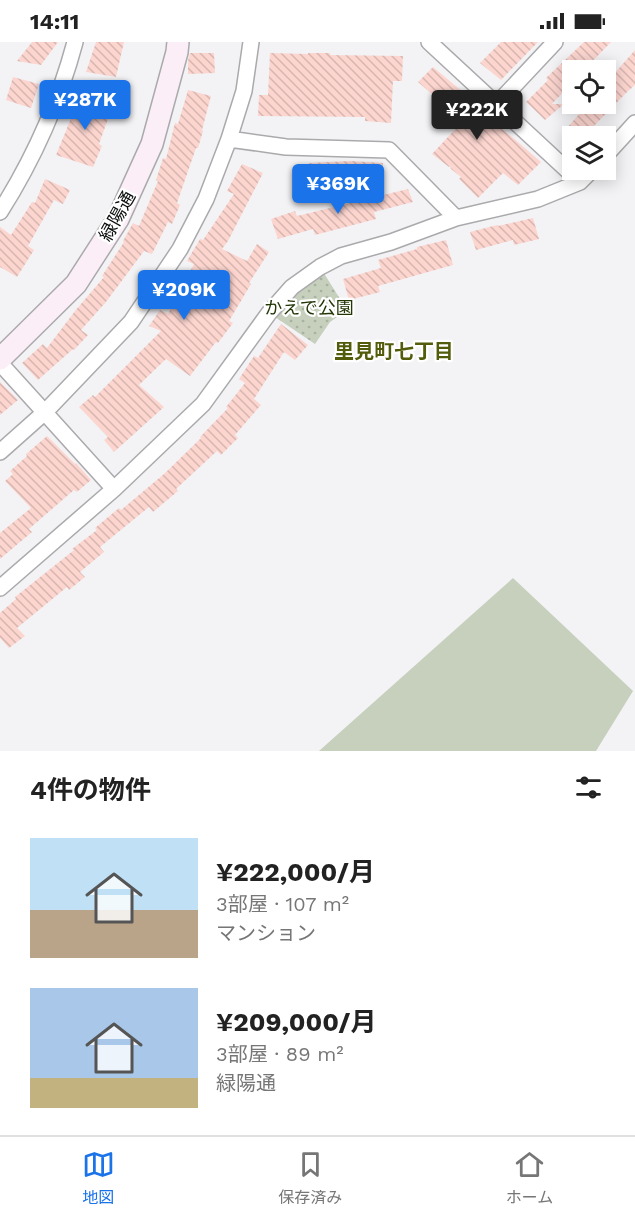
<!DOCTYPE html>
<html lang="ja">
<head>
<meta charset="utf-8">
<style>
  :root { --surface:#fff; --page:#f6f6f6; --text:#222; --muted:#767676; --line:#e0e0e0; --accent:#1a73e8 }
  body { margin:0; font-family:"Work Sans","Noto Sans JP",sans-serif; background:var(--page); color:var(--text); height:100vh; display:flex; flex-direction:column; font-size:22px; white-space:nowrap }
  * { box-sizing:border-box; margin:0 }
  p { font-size:20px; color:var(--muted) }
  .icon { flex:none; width:33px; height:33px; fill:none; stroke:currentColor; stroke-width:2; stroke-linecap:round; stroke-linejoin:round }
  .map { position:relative; height:709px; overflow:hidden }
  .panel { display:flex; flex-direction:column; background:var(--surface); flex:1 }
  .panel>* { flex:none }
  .fabs { position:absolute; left:562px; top:18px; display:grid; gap:12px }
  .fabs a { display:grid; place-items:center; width:54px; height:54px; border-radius:0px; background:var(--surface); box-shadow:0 3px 15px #0003; font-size:30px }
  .price { position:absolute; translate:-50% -51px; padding:0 14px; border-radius:6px; background:var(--accent); color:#fff; font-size:20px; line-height:39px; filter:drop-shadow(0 2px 3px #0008) }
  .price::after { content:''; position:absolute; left:50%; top:36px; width:18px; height:14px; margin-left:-9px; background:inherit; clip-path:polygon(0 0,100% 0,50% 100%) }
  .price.on { background:#222; color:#fff }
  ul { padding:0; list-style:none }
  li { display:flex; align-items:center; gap:18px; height:150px; padding:0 30px }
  li span { display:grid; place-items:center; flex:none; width:168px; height:120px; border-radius:0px; color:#555 }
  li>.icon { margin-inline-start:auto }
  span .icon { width:72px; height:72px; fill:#fffc; stroke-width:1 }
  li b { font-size:26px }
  h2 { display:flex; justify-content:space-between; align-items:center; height:72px; padding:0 30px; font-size:26px }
  .status { display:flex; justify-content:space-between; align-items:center; height:42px; padding:0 30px; background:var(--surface); direction:ltr }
  .status svg { height:16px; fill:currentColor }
  .tabs { display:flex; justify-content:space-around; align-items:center; height:84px; border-top:2px solid var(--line); background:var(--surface); font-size:16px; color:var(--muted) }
  .tabs a { display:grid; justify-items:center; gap:3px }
  .tabs .on { color:var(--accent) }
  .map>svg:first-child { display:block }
  .grass { fill:#c6d0bd }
  .park { fill:url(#park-dots) }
  .building { fill:url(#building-back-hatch) }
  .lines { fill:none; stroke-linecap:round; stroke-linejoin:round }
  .street-casing { stroke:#aaaaad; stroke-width:18 }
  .secondary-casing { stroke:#aaaaad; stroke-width:24 }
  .street { stroke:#fff; stroke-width:15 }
  .secondary { stroke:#fbeef7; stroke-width:21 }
  .labels { text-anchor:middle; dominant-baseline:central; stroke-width:4.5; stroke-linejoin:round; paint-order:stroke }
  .street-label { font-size:18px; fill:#0c0d0e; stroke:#fff }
  .park-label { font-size:18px; fill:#233706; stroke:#fff }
  .neighbourhood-label { font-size:20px; font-weight:bold; fill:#525c0a; stroke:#fff }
</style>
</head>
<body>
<div class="status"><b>14:11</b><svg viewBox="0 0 49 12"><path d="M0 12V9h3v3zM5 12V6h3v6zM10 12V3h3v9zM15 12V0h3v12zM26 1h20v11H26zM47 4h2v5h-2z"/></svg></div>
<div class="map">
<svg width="635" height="709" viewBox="0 0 635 709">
  <defs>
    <pattern id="park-dots" width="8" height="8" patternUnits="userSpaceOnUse" patternTransform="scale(1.5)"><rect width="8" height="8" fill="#c6d0bd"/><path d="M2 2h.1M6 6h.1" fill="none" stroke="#a9b1a1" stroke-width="1.8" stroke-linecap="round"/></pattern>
    <pattern id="building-back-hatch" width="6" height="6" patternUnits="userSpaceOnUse" patternTransform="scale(1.5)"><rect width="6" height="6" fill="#fcd5cf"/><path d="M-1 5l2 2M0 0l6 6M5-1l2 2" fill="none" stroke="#d7b6b1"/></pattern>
  </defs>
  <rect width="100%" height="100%" fill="#f3f3f6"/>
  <path class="grass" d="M513,536L633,649L596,709H319Z"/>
  <path class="park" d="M320,225L347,268L330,280L315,302L269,271Z"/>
  <path class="building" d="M32,0H58L41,23L17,19Z
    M96,0H124L116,35L86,30Z
    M501,0H538L501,38L480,21Z
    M584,0H611L584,28H573V40L552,62H564L545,78L526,60L548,38L546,36Z
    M635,8V43L626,51L594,84L596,86L588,94H574L566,87L588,62H606V41Z
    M190,11H214L215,31L188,32V19Z
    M270,11L308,12V11H330V13L403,14L402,39H393L391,81L365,79V75L258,74L259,53H268Z
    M433,25L481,65L478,68L512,95L541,120L518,143L503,131L478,156L459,137L461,135L451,127L450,124L449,125L432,112L463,79L418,40Z
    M13,35L39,42L31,66L6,58Z
    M188,48L211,54L202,88L203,89L198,106H196L177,161L180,163L172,182L168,180L152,212L144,209L106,260L81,288L88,293L74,308L73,307L38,338L22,321L43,302L47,306L75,269L104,235L102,234L124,200L123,199L133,181L139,184L158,139L156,138L163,116L166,117L175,81L178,82Z
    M78,53L113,63L99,102L102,104L93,125L56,113L72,74L70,73Z
    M350,119L383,121L381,141L306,142L305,138H298L309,121Z
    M242,122L263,131L228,199L222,207L247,219L257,202L269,210L249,241L251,242L229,279L233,281L218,301L216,300L190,334L166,317L139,343L164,365L114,410L104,398L108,395L79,365L93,353L95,355L161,289L149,284L160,268L168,272L194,222L187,219L200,197L203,198L234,152L227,149Z
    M45,137L70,148L63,162L54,158L28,204L34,208L17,235L0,225V185L11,193L32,160L35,161Z
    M408,147L413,160L374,170L376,177L315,193L313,187L278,197L271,177L295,169L297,174Z
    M533,176L539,197L514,203L513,198L476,208L470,190L497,183L498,184Z
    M446,198L453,223L378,244L380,250L349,258L343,237L381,226L378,218L417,207V205Z
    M281,282L308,303L295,318L284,310L254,357L261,363L235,393L238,396L221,413L217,409L176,447L178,449L153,470L149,465L100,505L104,510L80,530L85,535L69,548L67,545L17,586L25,594L9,606L0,596V571L16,557L15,555L74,508L72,507L97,488L95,486L119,466L121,468L164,432L201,396L200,395L228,366L226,365L245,341L239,337L254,314L258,316Z
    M0,340L18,358L0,373Z
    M47,394L75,422L76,421L91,438L77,450L74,448L29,487L32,490L0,517V491L31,466L5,439L13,432L10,429L27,414L26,412Z"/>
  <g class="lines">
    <g class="street-casing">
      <path id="street" d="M429,0L580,140
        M496,63L555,0
        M229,97L286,105L389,108L456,176
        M606,113L635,81
        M0,170C33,118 59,60 75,0
        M0,321L114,447
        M0,410L45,370L131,280L180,207L206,157L229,97L244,49L251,0
        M0,546L114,447L203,362L269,271L292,245L320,225L341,214L391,200L456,176L538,157L580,140L592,128"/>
    </g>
    <g class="secondary-casing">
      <path id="secondary" d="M0,317L76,242L118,177L152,102L177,10L178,0"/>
    </g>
    <use href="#street" class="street"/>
    <use href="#secondary" class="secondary"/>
  </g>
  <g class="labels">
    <g class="street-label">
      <text transform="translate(117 174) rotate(-61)">緑陽通</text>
    </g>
    <g class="park-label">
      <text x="309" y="265">かえで公園</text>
    </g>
    <g class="neighbourhood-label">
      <text x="394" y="309">里見町七丁目</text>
    </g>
  </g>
</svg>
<div class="fabs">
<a><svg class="icon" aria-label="locate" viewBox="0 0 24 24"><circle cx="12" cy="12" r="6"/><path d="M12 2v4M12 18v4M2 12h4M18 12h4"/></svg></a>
<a><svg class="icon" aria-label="layers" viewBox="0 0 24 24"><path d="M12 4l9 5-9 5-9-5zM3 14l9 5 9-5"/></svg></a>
</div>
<b class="price" style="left:85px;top:89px">¥287K</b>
<b class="price on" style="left:477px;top:99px">¥222K</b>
<b class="price" style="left:338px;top:173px">¥369K</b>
<b class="price" style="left:184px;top:279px">¥209K</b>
</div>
<section class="panel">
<h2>4件の物件<svg class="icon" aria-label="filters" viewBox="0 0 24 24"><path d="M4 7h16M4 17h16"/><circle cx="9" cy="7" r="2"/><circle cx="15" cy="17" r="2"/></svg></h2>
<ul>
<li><span style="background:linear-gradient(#bfe0f5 60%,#b9a48a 0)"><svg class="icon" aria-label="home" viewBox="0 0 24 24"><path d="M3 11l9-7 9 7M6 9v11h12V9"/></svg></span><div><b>¥222,000/月</b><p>3部屋 · 107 m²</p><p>マンション</p></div></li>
<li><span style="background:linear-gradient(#a9c7e8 75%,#c2b280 0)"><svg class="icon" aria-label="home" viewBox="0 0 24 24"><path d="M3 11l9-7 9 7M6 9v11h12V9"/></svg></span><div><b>¥209,000/月</b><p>3部屋 · 89 m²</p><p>緑陽通</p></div></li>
</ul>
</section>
<nav class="tabs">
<a class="on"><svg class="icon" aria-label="map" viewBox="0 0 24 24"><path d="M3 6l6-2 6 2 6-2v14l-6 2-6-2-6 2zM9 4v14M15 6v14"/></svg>地図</a>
<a><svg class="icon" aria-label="saved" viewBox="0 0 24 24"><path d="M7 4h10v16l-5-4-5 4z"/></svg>保存済み</a>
<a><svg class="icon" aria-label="home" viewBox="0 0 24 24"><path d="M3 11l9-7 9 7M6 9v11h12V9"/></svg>ホーム</a>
</nav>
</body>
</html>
